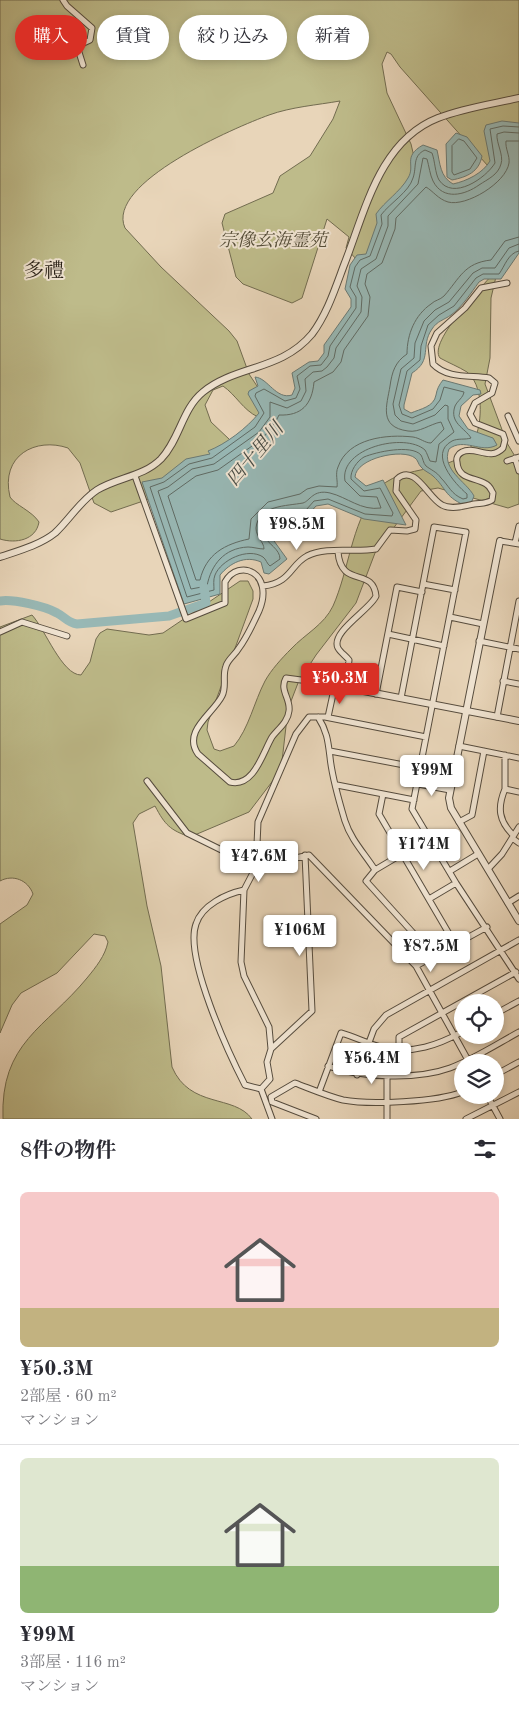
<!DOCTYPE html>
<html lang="ja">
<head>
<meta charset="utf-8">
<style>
  :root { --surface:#fff; --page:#f7f7f7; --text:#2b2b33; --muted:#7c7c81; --line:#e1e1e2; --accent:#d93025 }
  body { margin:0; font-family:"Old Standard TT","Noto Serif JP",serif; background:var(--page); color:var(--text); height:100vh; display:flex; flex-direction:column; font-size:19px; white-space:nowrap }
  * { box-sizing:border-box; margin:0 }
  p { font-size:16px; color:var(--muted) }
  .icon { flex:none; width:28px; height:28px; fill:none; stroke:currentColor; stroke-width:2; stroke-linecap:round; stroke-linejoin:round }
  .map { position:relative; height:1119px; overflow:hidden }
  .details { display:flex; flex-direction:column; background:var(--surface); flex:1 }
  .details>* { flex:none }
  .banner { position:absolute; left:15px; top:15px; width:490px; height:45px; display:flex; gap:10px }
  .tools { position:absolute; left:454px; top:994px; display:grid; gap:10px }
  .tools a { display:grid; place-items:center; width:50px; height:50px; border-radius:50%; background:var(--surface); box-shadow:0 2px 8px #0003; font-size:25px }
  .price { position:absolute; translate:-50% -42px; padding:0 11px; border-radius:5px; background:#fff; color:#222; font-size:16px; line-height:32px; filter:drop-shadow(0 1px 2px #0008) }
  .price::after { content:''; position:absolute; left:50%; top:30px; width:15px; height:11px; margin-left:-8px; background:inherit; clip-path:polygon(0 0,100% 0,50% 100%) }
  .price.selected { background:var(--accent); color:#fff }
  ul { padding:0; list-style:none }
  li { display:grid; align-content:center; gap:10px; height:265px; padding:0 20px }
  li+li { border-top:1px solid var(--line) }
  li span { display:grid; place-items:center; height:155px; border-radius:8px; color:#555 }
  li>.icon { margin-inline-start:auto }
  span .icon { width:90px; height:90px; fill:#fffc; stroke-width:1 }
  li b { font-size:21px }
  h2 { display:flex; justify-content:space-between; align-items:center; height:60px; padding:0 20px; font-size:21px }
  .chip { padding:0 18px; border-radius:22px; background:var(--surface); box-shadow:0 2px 8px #0003; font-size:18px; line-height:45px }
  .chip.selected { background:var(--accent); color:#fff }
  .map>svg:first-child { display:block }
  .green { fill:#bebb8a; stroke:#726c50 }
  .water { fill:#98b8b5; stroke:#6a7a75 }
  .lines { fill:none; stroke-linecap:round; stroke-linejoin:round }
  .shore { stroke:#5f6b65; stroke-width:1 }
  .river { stroke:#98b8b5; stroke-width:9 }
  .minor-casing { stroke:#564c3e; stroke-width:7 }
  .tertiary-casing { stroke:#564c3e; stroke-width:8 }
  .minor { stroke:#f0e4d2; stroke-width:5 }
  .tertiary { stroke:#f0e4d2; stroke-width:6 }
  .labels { text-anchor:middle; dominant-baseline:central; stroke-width:4; stroke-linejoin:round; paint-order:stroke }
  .park-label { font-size:18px; font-style:italic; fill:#544d38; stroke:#f0e4d2 }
  .water-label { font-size:19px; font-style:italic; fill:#484c45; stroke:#f0e4d2 }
  .quarter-label { font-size:20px; fill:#261e15; stroke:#f0e4d2 }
</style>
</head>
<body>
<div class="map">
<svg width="519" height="1119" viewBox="0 0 519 1119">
  <rect width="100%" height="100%" fill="#e8d5b9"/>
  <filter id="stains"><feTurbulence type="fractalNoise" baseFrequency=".004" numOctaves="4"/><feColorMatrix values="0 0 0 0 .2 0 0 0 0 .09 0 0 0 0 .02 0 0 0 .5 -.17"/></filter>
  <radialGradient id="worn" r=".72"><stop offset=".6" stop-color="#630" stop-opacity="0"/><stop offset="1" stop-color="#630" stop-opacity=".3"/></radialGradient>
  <path class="green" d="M0,0H519V155L488,166L400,67L391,54L387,52L382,64L387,93L411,144L415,161L440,217L357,260L346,248L349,237L327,219L302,298L292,303L243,284L236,277L222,223L225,214L273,193L280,176L310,156L333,119L340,101C317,105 291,107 269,115C236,127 105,183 125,228L161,267L229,331L237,341L249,374L267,401L258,417C243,410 236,395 223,386L213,390L205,405L211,422L248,457L158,496L111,512L94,503L80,463L68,448C36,437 0,455 10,497C15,505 32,511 39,522C36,540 16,544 0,539Z
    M498,268L491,298L490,358L485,384L507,443L519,463V504L508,508L438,488L421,491L375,553L356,603L316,655L298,683L288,709L281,770L249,812L190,837C170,830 165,825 155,806L139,814L133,823L147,906L161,966L172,1067C190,1109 234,1094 252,1119H3C0,1042 46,1028 87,978C96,967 105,956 108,942L105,936L94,934L57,973L21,993L12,1005L0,1033V924L27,905L33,894C28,880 13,874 0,881V627L32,615C45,629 62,675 81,675L90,662L96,639L100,633L107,629L149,635L163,633L240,581H248L253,591V599L208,722L207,730L214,749L220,751L234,746C249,728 254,702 265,681C271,670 282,658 291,649C305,634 324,625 333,606C349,570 351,526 375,493C399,458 465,481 477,433C482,416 483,385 467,372C459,367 449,363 440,358C427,342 486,283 498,268Z"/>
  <path class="water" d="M502,121L519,123V253L501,279H484L479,282C471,293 462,307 451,315C444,320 437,321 432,329C420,346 433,360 412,373L404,405V409L411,413C420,409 434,407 436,395C437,389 439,385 443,380L480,390L481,394L473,395L461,406L459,416L468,429L493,438L497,445C481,454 464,437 449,449C441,470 466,481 474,496L472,501L464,505C444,496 447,489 433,476C430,473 424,471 421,467C418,464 418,460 415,458C403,448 356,458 355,477L366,486L383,480L406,525L364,519L328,504L316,506L308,515C293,514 277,514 268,529L269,534L287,559L269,574L264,573L261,562C245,555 230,563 220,575V594L184,604L142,482L162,478L186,459L210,454L208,451C226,444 247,428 259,413L248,394L249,391L258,386L255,377C268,378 276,400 292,395L295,388L292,373L309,362L318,361L324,353V345L351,307V299L345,289L350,265L357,255L366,254L377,223L376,214C385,201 400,192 408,178C416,165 402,157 423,145L437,150C440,163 440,177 453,184C467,181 483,173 490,161L484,131L486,125Z
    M456,133L467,137L482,156C479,172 467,177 452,180L447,177L446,144Z"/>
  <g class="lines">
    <path class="shore" d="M519,127L503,126L490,129L495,163C486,178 453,201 439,180C435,173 435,161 432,153L425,150C412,156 417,167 413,178C409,192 390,203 381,215L382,224L370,256L360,260L355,267L350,287L356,297V308L330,346L328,356L321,365L310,366L297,376L300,389L296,398L285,401L264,389L256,393L255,396L264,413L255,427L212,458L189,464L164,482L150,487L187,597L214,590C214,585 213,580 215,575C221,560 248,547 263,557C266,559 267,564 270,566L280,559C280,549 268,544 264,536C253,514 293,508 306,510L314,501L328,499L365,514L392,516L393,513L380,488L364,491L351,479C350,471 357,461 364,457C376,452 411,444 421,455C423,458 423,463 426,466C431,470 437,472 441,478C449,486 451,494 463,499L467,498V494C455,484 428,454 452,441C458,438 465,440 471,438C465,428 449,423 455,406C458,400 463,398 464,392L444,387L440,400L433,409L412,418L402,414L399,405L407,371L420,360L421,346L428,325L439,315L454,306L476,278L483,274H499C505,266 508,253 519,251
      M519,133L504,132L497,134C496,143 504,155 501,164C498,175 488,179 479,185C465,195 443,201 433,181C430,175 429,166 427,159L423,158L418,184L388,216V226L376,259L361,269L357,286L362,297L361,312L336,348L334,358L327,367L322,371L313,372L305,379L306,391L301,401L287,408L270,402V417L259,432L214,464L192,469L168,487L158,491L191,589L207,586C211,565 224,548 248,547C253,547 259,549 264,549C264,542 256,537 256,528C258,505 287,506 303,503C310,501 313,489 330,493C347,497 361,511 381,508L377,497L360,496L345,481C339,448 405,432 425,450C427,453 428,457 430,461L436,462L439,444L454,432L448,419V406L445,405L435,415L413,424L401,421L395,415L393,404L401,369L414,358L415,343L424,321L435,310L449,302L473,273L482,268H495L509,248L519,244
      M459,139L464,141L477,158L470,169L454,175L452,172V146Z
      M519,141H506C505,148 510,156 509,163C506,183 466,207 448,202C438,199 433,191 426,187L396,218L395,229L382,263L367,274L365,284L370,297L368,316L344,350L341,362L333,372L314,382C312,405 301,416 279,415L275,423L262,439L218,470L196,476L168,496L196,580H200C206,554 225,544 249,539L251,519L268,502L300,494L307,489L319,486L337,487C338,481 335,474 338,467C348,438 387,434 413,437C420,438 425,443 431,443L444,429L441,422C430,424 419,433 408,431C378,427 387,405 390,386C392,372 395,362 407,354C407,334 415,315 431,304C435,300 440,300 444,296C460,278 464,263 491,260L505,241L519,237"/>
    <path class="river" d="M0,601C13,599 45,606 57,613C65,617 68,623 77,624L169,616L206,603L204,587"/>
    <g class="minor-casing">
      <path id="minor" d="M63,0L67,6L92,28L90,40L77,46L83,65
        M508,416L519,441
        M515,458L519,471
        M507,461L519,457
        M135,476L186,619L225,603V582C239,557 275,573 259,611C253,624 247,637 239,648C235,655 228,659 226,666C222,676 227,686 222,696C213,714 182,731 198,754L230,782C254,788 263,752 272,737C278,729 288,722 289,711C291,699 279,690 286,678L316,682L348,669L349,660C346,656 340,652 338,648C330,632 371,609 376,596C373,566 341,589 338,552
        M500,541L519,544
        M515,543L519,526
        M423,584L455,590
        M263,586C291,583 290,565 307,556C327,546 355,553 376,549L390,530L407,531L415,529L416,520L396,491L397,479C415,463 428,498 442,505C451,510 465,506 474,504C481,503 486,504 492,500L493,493C491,490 490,486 486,484C475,477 458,480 457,462C456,458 458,454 462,452C475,445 490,462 503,448L505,440L503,434L475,423L470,414L475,403L492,393L495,383L489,378C471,375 447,379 433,364L431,346L437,333L465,308L481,288L507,283
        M450,617L483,624
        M0,632L22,622L67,636
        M388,634L444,646
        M479,641L519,649
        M503,681L519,684
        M376,694L397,587L422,592
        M401,698L434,527L466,532L412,809L456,883L519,979
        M318,717C327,731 328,741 330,757C332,778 339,801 345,821C351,840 365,854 375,870
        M328,717L333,694L348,688
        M497,717L519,601
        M459,746L519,758
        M330,751L420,768
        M505,755V789L519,792
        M147,781L187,833L256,867L309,855L416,966L469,1062
        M418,784L450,790
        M337,785L414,800
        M505,789C497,808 499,821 513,835
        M383,794L379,814L455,944
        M459,822L472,815L484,751
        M512,838L519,843
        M402,854L375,870L366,881L434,956
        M488,869L502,854L519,827
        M450,871L478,854
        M244,890C226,894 202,905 196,924C184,957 229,1054 245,1085L261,1089
        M429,899L456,883
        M508,903L519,896
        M416,966L487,927
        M495,1014L519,1001
        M271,1049L312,1011L305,855
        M399,1049V1037L516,972
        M328,1066C361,1078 417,1080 450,1068C474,1059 497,1044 519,1032
        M357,1075L374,1029L386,1015L519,940
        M387,1075V1119
        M495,1075L519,1062
        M261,1089L270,1079L267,1062L271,1049L269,1027L244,976L241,962L244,890L256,867L258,822L296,734L309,717H325L426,737
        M261,1089L272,1119
        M319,1092L341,1033C356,1037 370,1045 385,1048C413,1054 438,1045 462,1032
        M487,1095L500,1119
        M316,1119L272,1102L271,1097L295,1083C311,1089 327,1096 343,1100C369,1105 438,1102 462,1092
        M466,1119L519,1092"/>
    </g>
    <g class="tertiary-casing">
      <path id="tertiary" d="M500,541L449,798L451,808L519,921
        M0,557C18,551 40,545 55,533C70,519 80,501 97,490C118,477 143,477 161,459C180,439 182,409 203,392C236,365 281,371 312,334C327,314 335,289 344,265C365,212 379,141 438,118C464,108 492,104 519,98
        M348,688L519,721"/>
    </g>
    <use href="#minor" class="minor"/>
    <use href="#tertiary" class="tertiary"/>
  </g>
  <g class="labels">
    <g class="park-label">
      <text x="273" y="241">宗像玄海霊苑</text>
    </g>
    <g class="water-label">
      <text transform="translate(256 455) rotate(-50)">四十里川</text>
    </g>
    <g class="quarter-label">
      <text x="44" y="272">多禮</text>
    </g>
  </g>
  <rect width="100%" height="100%" filter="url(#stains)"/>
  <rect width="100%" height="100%" fill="url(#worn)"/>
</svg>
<div class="tools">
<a><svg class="icon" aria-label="locate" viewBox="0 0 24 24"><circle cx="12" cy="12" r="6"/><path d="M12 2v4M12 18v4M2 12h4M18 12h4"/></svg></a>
<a><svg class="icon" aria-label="layers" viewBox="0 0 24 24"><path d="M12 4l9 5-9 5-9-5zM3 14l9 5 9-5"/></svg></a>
</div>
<b class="price" style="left:297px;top:551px">¥98.5M</b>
<b class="price selected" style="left:340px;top:705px">¥50.3M</b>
<b class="price" style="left:432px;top:797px">¥99M</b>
<b class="price" style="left:424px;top:871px">¥174M</b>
<b class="price" style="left:259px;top:883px">¥47.6M</b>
<b class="price" style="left:300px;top:957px">¥106M</b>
<b class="price" style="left:431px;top:973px">¥87.5M</b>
<b class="price" style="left:372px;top:1085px">¥56.4M</b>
<div class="banner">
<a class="chip selected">購入</a>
<a class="chip">賃貸</a>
<a class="chip">絞り込み</a>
<a class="chip">新着</a>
</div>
</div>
<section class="details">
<h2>8件の物件<svg class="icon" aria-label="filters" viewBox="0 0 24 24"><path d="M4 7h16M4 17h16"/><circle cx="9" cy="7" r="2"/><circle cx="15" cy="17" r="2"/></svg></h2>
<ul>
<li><span style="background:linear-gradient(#f6c9c9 75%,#c2b280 0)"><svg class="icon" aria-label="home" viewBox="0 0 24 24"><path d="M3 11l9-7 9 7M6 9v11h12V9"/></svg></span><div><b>¥50.3M</b><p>2部屋 · 60 m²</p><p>マンション</p></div></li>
<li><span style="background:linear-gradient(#dfe7d0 70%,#8fb573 0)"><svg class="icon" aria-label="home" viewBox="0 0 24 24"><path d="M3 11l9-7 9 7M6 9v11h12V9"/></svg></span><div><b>¥99M</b><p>3部屋 · 116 m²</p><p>マンション</p></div></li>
</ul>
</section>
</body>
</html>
